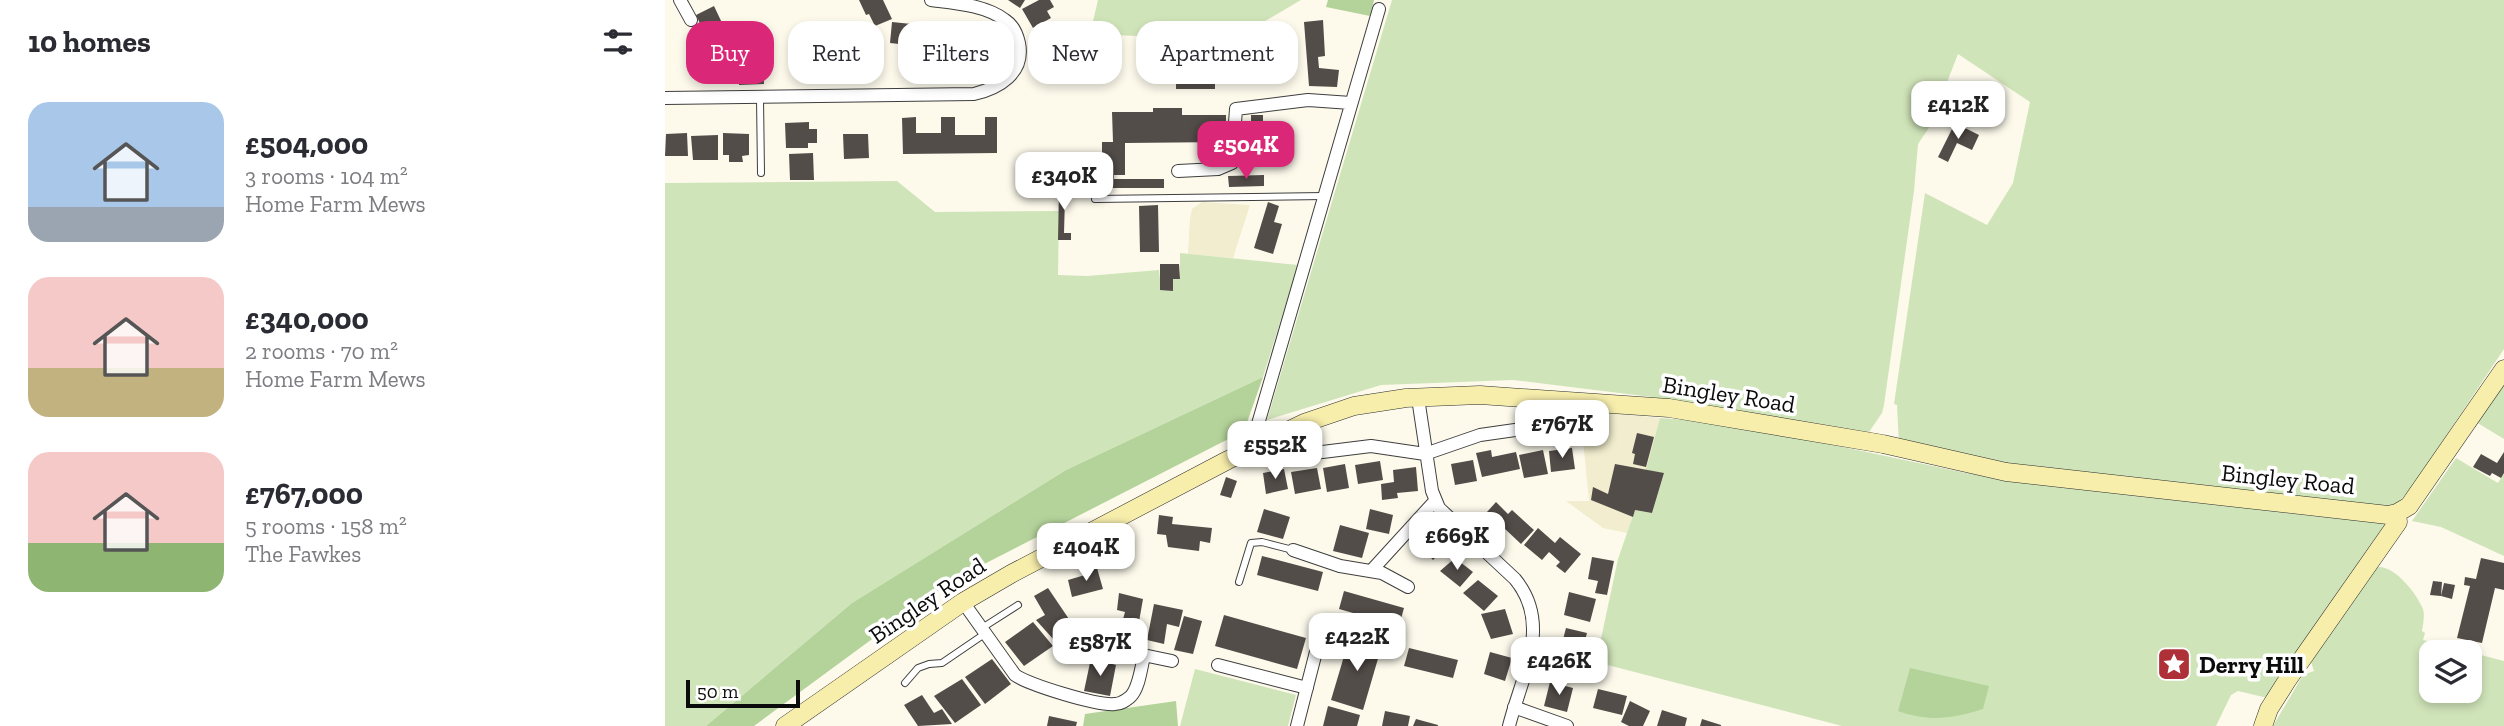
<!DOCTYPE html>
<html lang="en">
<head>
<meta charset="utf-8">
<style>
  :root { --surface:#fff; --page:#f2f2f3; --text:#2b2b33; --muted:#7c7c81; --accent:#db2777 }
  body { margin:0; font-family:"Zilla Slab",serif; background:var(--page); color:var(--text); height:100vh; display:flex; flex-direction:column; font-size:26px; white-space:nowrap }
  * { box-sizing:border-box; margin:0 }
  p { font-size:23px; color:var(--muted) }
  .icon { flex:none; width:38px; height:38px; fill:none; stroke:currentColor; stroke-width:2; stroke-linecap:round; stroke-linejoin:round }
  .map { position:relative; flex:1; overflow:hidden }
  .details { display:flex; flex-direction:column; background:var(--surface); width:665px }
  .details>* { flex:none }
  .guide { position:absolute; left:21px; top:21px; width:665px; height:63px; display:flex; gap:14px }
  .fabs { position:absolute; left:1754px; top:640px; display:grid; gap:14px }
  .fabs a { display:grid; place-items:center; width:63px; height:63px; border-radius:14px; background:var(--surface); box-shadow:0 4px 10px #0003; font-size:35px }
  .scale { position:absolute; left:21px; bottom:18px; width:114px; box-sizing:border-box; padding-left:7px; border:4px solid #0b0b0b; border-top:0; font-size:19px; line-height:24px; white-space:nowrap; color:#0b0b0b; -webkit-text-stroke:5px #fff; paint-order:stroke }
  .price { position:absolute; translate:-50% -60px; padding:0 16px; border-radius:14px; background:#fff; color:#222; font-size:23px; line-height:46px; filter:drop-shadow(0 2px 4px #0008) }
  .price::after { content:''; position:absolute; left:50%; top:42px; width:21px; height:16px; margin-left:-10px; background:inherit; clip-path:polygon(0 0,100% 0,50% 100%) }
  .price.selected { background:var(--accent); color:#fff }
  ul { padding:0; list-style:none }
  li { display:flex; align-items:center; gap:21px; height:175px; padding:0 28px }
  li span { display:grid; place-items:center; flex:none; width:196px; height:140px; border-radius:21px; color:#555 }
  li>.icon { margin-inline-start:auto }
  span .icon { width:84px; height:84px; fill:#fffc; stroke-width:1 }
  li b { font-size:30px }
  h2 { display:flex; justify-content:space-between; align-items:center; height:84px; padding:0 28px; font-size:30px }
  .tag { padding:0 24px; border-radius:21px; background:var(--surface); box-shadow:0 4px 10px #0003; font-size:24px; line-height:63px }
  .tag.selected { background:var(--accent); color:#fff }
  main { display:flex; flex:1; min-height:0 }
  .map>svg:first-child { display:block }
  .farmland { fill:#f1edce }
  .green { fill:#d0e4b9; fill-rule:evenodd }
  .forest { fill:#b4d39a }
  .building { fill:#534d49 }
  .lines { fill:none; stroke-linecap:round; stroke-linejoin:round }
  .lane-casing { stroke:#3e3e3e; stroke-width:8 }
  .street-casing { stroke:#3e3e3e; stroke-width:14 }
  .secondary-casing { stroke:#2d2d2d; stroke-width:19 }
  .lane { stroke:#fff; stroke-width:6 }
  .street { stroke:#fff; stroke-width:12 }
  .secondary { stroke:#f7eeac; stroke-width:18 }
  .labels { text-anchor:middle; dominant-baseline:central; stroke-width:7; stroke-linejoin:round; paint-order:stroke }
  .street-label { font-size:24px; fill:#0b0b0b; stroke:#fff }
  .poi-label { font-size:24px; font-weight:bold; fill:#0b0b0b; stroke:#fff; text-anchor:start }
</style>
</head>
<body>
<main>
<section class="details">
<h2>10 homes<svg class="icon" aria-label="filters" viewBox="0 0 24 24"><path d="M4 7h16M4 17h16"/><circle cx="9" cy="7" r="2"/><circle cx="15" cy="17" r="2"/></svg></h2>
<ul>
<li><span style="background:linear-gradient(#a9c7e8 75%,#9aa5b1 0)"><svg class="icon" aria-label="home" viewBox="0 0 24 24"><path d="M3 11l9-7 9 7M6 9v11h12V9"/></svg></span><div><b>£504,000</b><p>3 rooms · 104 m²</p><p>Home Farm Mews</p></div></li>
<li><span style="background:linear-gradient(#f6c9c9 65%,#c2b280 0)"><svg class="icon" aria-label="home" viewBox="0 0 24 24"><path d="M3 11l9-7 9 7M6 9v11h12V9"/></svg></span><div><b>£340,000</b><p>2 rooms · 70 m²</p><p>Home Farm Mews</p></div></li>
<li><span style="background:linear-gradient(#f6c9c9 65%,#8fb573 0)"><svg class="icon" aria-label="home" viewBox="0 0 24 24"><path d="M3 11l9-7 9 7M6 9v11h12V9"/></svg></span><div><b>£767,000</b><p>5 rooms · 158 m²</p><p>The Fawkes</p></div></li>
</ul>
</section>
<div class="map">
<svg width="1839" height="726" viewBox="0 0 1839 726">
  <rect width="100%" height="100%" fill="#fdfaec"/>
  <path class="farmland" d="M537,202L585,205L568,258L523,254L525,218L527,209Z
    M915,410L995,418L982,469L999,473L987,513L970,510L962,533L938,528L901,501H924Z"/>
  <path class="green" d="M433,0H636L568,40L425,34Z
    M727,0H1839V349L1745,490L1732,503L1721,507L1310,460L1234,445L1232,405L1229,404L1260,193L1322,225L1348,183L1365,102L1293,54L1265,126L1253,144L1249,191L1219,405L1217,413L1202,435L1011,400L848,380L716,385L602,420Z
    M232,181L270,212L394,211L393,275L422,276L494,270L495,279L515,278V253L633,265L598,377L401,470L187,603L41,726H0V183Z
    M1839,382V439L1811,422Z
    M995,418L1064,423L1301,473L1648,516L1717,522L1723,526L1607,699L1573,691L1566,695L1551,726H1177L931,662L953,559L970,510L987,513L999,474L981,470Z
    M1791,458L1833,483L1839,473V556L1776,527L1747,521Z
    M1714,567C1731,567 1752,594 1758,609C1760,616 1758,624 1757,631L1760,633L1758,640L1839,661V726H1608L1638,675L1649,671L1646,662L1709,570ZM1766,653H1804V691H1766Z
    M530,669L631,695L623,726H515Z"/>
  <path class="forest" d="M663,0H709L705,16L661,7Z
    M598,377L579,431L286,581L89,726H41L187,603L401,470Z
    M1245,668L1324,686L1318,709C1287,719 1264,722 1233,711Z
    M511,701L513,726H418L420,714Z"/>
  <path class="building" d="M194,0H218L227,19L210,26L204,14L201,15Z
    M343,0H360L355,8Z
    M374,0H385L389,7L382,11L386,18L368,28L357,9Z
    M49,6L58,25L40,34L31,15Z
    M658,20L660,56L653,57L654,68L674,70L672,87L644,86L639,22Z
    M396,21L401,35L394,37L397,45L375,52L368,32Z
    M227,22L266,26L263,47L225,43Z
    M272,25L310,30L307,51L279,47L280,44L270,43Z
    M98,56L99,84L74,85V57Z
    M555,58H564V77L555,78Z
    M511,62H520V77H539V71H550V89H511Z
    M488,108H517V115H561V142L460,143V175H449V179H499V188H437V142H448L447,112H488Z
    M586,115H598V161H586Z
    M251,117V133H276V117H290V135H320V117H332V153L238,154L237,118Z
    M144,122V129H152V143H143V148H121L120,123Z
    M1290,123L1314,135L1307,150L1292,143L1283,162L1273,157Z
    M22,133L23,156H0L1,134Z
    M58,133L84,134V155L77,156L78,162H64V155H58Z
    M178,134H203L204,158L179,159Z
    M53,135V160H28L26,136Z
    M148,153L149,180H125L124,154Z
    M599,175V186L564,187L563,176Z
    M394,187H408V198H400L399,233H406V240H393Z
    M603,202L614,206L609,222L617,224L608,254L589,248Z
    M493,205L494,252H475L474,206Z
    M495,264H514L515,279H508V291L495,290Z
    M972,433L989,437L981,467L968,464L970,454L967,453Z
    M907,448L910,469L886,472L884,451Z
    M826,450L827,457L851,452L855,469L817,477L811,453Z
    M878,450L883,474L859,478L854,455Z
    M1839,452V473L1836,478L1827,473L1825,476L1808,467L1816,454L1832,463Z
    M808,460L812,481L790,485L786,464Z
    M715,461L718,480L693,484L690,465Z
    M680,464L684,488L662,492L658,468Z
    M950,464L999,473L987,513L970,510L968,517L926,500L928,487L943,494Z
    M751,467L753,491L732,493L733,498L717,500L716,484L729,482L728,470Z
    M652,468L656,489L630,494L626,472Z
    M619,469L623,489L601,494L598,473Z
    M561,477L572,481L566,498L555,495Z
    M831,502L843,514L847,510L869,530L856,544L822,512Z
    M599,509L625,517L618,539L592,532Z
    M705,509L728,515L724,534L701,529Z
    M494,515L508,517L507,524L547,528L545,543L535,541L534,551L503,547L501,535L492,534Z
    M675,525L704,533L697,558L668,551Z
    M769,527L785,543L768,560L753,544Z
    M873,528L890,543L895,537L916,554L900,573L891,566L895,562L884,552L877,560L859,545Z
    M597,556L658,572L653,591L592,575Z
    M927,557L949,561L942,595L930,593L933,581L923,579Z
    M790,558L808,572L795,587L775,571Z
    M1816,558L1839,563V590L1830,588L1817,643L1792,638L1805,586L1799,585L1800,577L1811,579Z
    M432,568L438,589L407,597L403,580L420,575L419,572Z
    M813,580L833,596L819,611L798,593Z
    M1768,581L1777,582L1776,596L1765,595Z
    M1779,583L1790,585L1787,599L1776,596Z
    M383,588L410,628L389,640L371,620L380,615L369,596Z
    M679,591L739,608L734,626L674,609Z
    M904,592L931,599L925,622L899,615Z
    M454,593L478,599L472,633L455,630L460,612L452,610Z
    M489,604L518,610L514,627L502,624L499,644L482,640Z
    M840,609L848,634L826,639L816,614Z
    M559,615L641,638L632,669L550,646Z
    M519,616L537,621L528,654L509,650Z
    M368,622L388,646L359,666L340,642Z
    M901,628L922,633L917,652L896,647Z
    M685,636L717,645L698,710L666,700Z
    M744,648L793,660L788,678L739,666Z
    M825,652L847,658L840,681L819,674Z
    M891,654L917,662L912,680L886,673Z
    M426,658L451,665L445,696L419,691Z
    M327,659L346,684L320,704L300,677Z
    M297,679L316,705L290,723L269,696Z
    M885,682L908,688L902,712L879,706Z
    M933,689L962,696L957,715L928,708Z
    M257,695L269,713L277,709L287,724L253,726L239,705Z
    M965,701L985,711L978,726H964L956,722Z
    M663,706L695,715L692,726H658Z
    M997,710L1022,718L1020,726H992Z
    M720,711L745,716L743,726H717Z
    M384,716L412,722L411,726H382Z
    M751,719L773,725V726H748Z
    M1037,719L1056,725V726H1035Z"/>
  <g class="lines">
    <g class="lane-casing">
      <path id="lane" d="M95,98L96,173
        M430,199L659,196
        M574,582L586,543L597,542L628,550
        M317,628L353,605
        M240,683L253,668L264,664L277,663L321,633"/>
    </g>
    <g class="street-casing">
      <path id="street" d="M15,0L26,20
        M0,98L309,94C334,88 360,73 354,43C352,34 348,25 340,20C320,5 290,3 266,0
        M513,171L553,169L567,163L571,109L643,100L686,103
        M753,398L767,491L774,508L850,579C888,625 856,677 844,726
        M586,448L714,9
        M617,457L706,446L760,454L815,435L850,430H889
        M628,550L675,566L717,573L743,587
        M707,570L770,501
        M298,602L350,675C365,685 432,706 450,704C456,704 460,701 465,697C474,689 476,668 479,656
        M459,651L507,661
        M553,665L642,688
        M849,707L902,726
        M632,726L653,644"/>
    </g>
    <g class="secondary-casing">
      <path id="secondary" d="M120,726L298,602L346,574L563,460L639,423L689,406L741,398L815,395L1004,408L1218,444L1341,472L1723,515L1732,513L1744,506L1839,369
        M1598,726L1604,709L1623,679L1733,522L1732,513"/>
    </g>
    <use href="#lane" class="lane"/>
    <use href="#street" class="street"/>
    <use href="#secondary" class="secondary"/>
  </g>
  <defs>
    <g id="sight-square" transform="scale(1.75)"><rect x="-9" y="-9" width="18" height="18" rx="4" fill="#ae3138" stroke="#fff"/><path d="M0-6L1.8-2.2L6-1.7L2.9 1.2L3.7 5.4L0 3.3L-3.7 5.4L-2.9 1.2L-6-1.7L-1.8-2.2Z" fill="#fff"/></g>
  </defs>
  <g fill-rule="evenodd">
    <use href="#sight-square" x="1509" y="664"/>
  </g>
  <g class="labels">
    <g class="street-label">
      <text transform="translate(1064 394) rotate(9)">Bingley Road</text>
      <text transform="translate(1623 479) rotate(6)">Bingley Road</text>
      <text transform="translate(262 600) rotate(-34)">Bingley Road</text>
    </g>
    <g class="poi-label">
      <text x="1534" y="664">Derry Hill</text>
    </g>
  </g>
</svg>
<div class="fabs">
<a><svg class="icon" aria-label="layers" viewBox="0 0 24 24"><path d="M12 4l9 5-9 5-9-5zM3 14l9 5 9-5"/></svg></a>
</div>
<div class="scale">50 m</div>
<b class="price" style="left:1293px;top:141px">£412K</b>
<b class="price selected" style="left:581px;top:181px">£504K</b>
<b class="price" style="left:399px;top:212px">£340K</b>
<b class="price" style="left:897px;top:460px">£767K</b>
<b class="price" style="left:610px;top:481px">£552K</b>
<b class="price" style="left:792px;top:572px">£669K</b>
<b class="price" style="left:421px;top:583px">£404K</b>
<b class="price" style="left:692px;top:673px">£422K</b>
<b class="price" style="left:435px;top:678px">£587K</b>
<b class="price" style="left:894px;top:697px">£426K</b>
<div class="guide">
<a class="tag selected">Buy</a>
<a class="tag">Rent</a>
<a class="tag">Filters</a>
<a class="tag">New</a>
<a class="tag">Apartment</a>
</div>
</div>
</main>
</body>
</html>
